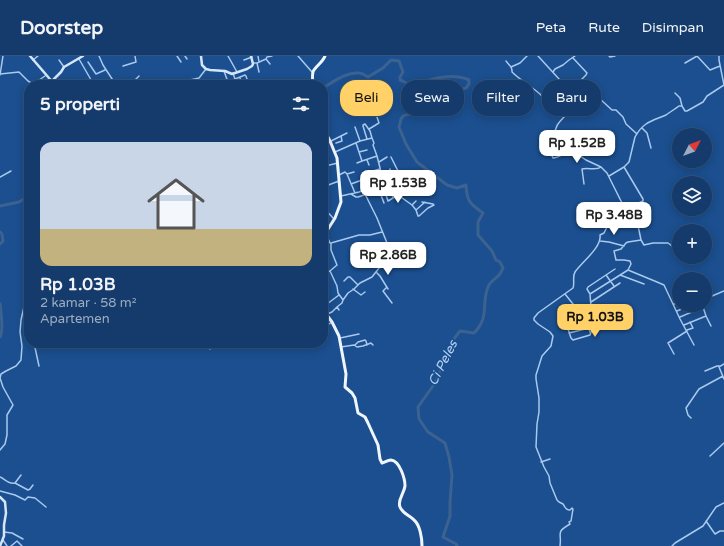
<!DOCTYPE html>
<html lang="id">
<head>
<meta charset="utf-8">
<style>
  :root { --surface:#143b6b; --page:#214673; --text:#f1f3f6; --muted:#9dadc1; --line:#33557e; --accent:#ffd166 }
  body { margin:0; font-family:"Varela Round",sans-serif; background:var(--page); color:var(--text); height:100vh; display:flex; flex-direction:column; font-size:15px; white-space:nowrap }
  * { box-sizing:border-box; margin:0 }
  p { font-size:13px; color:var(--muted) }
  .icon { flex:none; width:22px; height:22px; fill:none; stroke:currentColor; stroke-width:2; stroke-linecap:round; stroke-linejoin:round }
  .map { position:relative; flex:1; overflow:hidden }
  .side { position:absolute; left:24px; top:24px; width:304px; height:268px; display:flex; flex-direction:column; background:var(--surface); border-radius:16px; box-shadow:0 2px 10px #0003,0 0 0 1px var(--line) }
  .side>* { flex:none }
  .hud { position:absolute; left:340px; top:24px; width:324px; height:36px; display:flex; gap:8px }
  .needle { width:26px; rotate:48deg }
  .controls { position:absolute; left:672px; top:72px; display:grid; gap:8px }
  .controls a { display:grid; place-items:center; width:40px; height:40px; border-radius:50%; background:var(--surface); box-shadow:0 2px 10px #0003,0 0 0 1px var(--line); font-size:20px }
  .price { position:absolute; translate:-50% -34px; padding:0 9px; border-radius:8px; background:#fff; color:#222; font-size:13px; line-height:26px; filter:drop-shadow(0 1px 2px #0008) }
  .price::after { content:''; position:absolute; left:50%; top:24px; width:12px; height:9px; margin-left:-6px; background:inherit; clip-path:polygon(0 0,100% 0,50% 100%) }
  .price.current { background:var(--accent); color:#111 }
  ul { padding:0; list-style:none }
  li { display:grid; align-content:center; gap:8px; height:212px; padding:0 16px }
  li+li { border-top:1px solid var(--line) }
  li span { display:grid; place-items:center; height:124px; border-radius:12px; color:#555 }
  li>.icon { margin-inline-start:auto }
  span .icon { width:72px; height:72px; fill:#fffc; stroke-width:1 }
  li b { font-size:17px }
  h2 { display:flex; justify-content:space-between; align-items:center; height:48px; padding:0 16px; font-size:17px }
  .pill { padding:0 14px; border-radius:16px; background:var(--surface); box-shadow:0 2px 10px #0003,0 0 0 1px var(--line); font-size:14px; line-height:36px }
  .pill.current { background:var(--accent); color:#111 }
  header { display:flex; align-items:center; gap:24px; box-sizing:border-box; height:56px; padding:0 20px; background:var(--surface); border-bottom:1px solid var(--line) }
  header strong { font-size:19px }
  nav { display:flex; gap:22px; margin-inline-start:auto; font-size:14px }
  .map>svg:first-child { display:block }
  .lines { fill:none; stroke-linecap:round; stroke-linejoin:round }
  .river { stroke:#3c6290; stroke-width:3 }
  .street { stroke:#a9c9ee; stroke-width:1.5 }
  .secondary { stroke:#d6e6fa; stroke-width:2.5 }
  .primary { stroke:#f0f6ff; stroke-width:3 }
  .labels { text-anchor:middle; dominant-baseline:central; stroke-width:3.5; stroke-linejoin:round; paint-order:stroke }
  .water-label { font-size:13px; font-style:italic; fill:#b5d3f5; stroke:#1b4f8f }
</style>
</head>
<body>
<header>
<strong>Doorstep</strong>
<nav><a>Peta</a><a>Rute</a><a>Disimpan</a></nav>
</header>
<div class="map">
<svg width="724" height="490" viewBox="0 0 724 490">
  <rect width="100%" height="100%" fill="#1b4f8f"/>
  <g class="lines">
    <path class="river" d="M274,29C283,21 292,25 303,29
      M323,32C333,26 346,16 359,17C362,17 365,19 368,21L383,12L391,4L399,5L403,16L400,21V24C403,25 406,27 409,28C415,29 420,27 425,25C440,21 455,18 469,24V28L466,32C463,33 458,33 454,35C445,40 444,54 434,59C425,62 415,55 406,59C404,59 402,61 401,63L399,71L406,88L417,106L447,129L457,132L466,129C467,146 470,148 483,157L478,166V179L492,195L496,204L500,206L503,212C502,214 501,216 500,218C497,222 491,225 489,229C480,246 491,260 474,277L460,275L453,284L435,327L418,351L419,363L428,376L445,387L449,401L452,419L450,446V460L443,481L456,488L457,490
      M0,150L19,146L29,140
      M0,176L2,178L3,185L0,188
      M0,248C1,257 4,274 0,281"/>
    <path class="street" d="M99,0L103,9L116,29
      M177,0L181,6
      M185,0L187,3
      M228,0L237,16
      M258,0L259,6
      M298,0L312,16
      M538,0L570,35L559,46L560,53L566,59C558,67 554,71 555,82L547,89L553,102C560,102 565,95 573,95L586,104L601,111L607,117L625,153
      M609,0L610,1L615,0
      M719,0V4L724,29
      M79,3L94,29
      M266,3L267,1L272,0
      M33,4L38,0
      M59,4L64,11
      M244,4L252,1
      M506,5L511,11L520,7L527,0
      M88,6L96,18L105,14
      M253,7H257L259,16
      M257,7L266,3L270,8
      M685,7L697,0L710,14L720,10
      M123,10L136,6L135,0
      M511,11L512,14V16C521,25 533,31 542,40C549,47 556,54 563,60
      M224,15L229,29
      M553,16L555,13L563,9L569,4L575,0
      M233,17L237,29
      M0,18L19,16L28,25L33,28L45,20
      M0,19L3,0
      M240,22L243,29
      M185,24L186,29
      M581,24L587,30L592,39L599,42L612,54H616L623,61L626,68L637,78
      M126,29L133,26L139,20
      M156,29L162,28H163
      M163,29L183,24H190L199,22L206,13
      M220,29L245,19L246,20L249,29
      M570,35L586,19L587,17L573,2
      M675,37L680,42L682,50
      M28,46L26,41V34L29,31
      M355,71L360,85
      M642,72L647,77L651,92
      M369,73L379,67L377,61
      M372,82L374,87L373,89L377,100
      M331,85L347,77
      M323,86L329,84
      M336,87L342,85L341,80
      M356,87L362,105L377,100L382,120H390L393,123
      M29,95H25V96L29,107
      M335,96L360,85L372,82L370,75L365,68L363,69V70L367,83
      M359,96L367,94
      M323,100L325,110L338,107
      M367,104L369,109
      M379,106L387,101
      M357,107L362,105
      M390,113V120
      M373,115L380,113
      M347,118L355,137
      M339,119L345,116L347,118L354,116
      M609,120L624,111
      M0,121L11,115
      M372,123L382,120
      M389,126L393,142
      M382,127L388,145L398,139L412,149L416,154L425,146
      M351,128L381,117
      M584,128L582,113C588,111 596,115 601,111
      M323,131L339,125
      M351,138L356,141H358L379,134L384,147
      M341,140L359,136L382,127L391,126L395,121L398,115L391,101
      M323,147L327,145
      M412,149L416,145
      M323,151L334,163
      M416,154L418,160H419L428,152L434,149L433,148L422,146
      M326,178L330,187
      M641,184L644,189L653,187H668L676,193
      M600,185L609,186L624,190
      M393,202L399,199
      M628,214L657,226L664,229L680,263L694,289
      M330,215L337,230L338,237L343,244
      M323,216L324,217L330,215L337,209L331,194V187L359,179H370L382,176
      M377,217L380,220L388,233
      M606,219L614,230
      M620,219L644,228
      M344,225L348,221H350L358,229
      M323,231L324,229
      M387,231L383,235L392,247
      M353,233L361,239L365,236
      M565,238L577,253L579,262
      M590,238L587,233L588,231L615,213
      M705,243L724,235
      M591,246L620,227
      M674,248L679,246
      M323,251L339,239
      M339,254L337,251L342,247L343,244L348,237L354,233L360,227L372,221L383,207L393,202L377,162L365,138
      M677,255L691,249
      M327,258L332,256L337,251
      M585,260L590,276H591L596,273L590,258
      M706,260L711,270
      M680,261L706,250V248L705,245
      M684,269L706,260L703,251
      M567,271L586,265
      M323,272L332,266
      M687,274L693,272L690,266
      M591,276L590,279L573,284L571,282L566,267L590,258L591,251L590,238L628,214L631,208L630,205L624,204H616L614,195L621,193L626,187L628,186L641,184L634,150
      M569,277L589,272
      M340,282L359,278
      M34,287L39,310
      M280,287L282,289
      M355,289L358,286L365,284L366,285L367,289
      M341,291L354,289L357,291L363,290L371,287L373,289
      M210,293L211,287
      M674,298L668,287L687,275
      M724,308L719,311L724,323
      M705,315L717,310H719
      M691,362L688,359L686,352L699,333L723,320
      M0,394L5,388L7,379V359L13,349L3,331L0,322L1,318L6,315L16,310L21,304L22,290L20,276L21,264L29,229
      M710,400L724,387
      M541,406L550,403
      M0,421C5,423 9,429 15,427L21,419
      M15,427L28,434L30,433L33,429
      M0,435L15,439L25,444L28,441L35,442L46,451
      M706,465L715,478L720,475H724
      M4,476L12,477L23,483
      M3,484L7,490
      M11,490L17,485L22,490
      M560,490C562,476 555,477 570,468L569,466L571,465L573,453L572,452L570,454C566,455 565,451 563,448L559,446L557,444L550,427L549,420L544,411L536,391L537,368L539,356V342L536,323V319L542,300L551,290L553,280L550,276L538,268L534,264V262L538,257L573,232C575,227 572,221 575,216C582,206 602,191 600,179L604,177L607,171L609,169L617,159L628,152L643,145V143L624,111L629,106L635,81C643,66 652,65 666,59C670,56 675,53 679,50H682L685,55H687L703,46L707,40L724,29
      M672,490L675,487L703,470L716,451L724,447"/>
    <path class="secondary" d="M30,0L55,29
      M201,0L202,9L206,13L210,14L225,15L232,18L247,13L252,10L253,8L251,0
      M52,25L61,16L64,11L83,0
      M0,441L5,446L6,457L4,469V480L0,490"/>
    <path class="primary" d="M312,29C313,25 312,19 313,16C314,12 323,6 325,0
      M323,72L330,85L337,102L341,146L335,162L323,181
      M323,254L332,266L339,280L346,318L345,331L352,337L355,342L358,357L365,361L368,367L378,389L380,403L382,407C385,406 388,404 391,404C400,405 405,423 405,430C404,438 397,444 400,451C403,458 409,459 414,464C420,469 422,482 422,490"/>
  </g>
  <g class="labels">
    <g class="water-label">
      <text transform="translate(443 307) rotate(-63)">Ci Peles</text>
    </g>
  </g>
</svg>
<div class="controls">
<a><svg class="needle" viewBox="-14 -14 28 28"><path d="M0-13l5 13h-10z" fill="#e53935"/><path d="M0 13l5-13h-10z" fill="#9dadc1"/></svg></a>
<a><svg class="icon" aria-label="layers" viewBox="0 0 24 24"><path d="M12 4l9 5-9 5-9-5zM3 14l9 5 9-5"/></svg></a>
<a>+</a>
<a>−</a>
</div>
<b class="price" style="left:577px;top:108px">Rp 1.52B</b>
<b class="price" style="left:398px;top:148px">Rp 1.53B</b>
<b class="price" style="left:614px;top:180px">Rp 3.48B</b>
<b class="price" style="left:388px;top:220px">Rp 2.86B</b>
<b class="price current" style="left:595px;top:282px">Rp 1.03B</b>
<div class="hud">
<a class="pill current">Beli</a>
<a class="pill">Sewa</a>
<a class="pill">Filter</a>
<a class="pill">Baru</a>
</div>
<section class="side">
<h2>5 properti<svg class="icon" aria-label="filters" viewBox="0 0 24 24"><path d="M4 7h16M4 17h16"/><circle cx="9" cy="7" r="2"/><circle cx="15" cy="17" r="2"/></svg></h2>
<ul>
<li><span style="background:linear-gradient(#c9d6e8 70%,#c2b280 0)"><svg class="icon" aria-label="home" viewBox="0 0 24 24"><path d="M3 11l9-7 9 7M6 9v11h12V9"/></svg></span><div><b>Rp 1.03B</b><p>2 kamar · 58 m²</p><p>Apartemen</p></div></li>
</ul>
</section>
</div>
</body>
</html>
